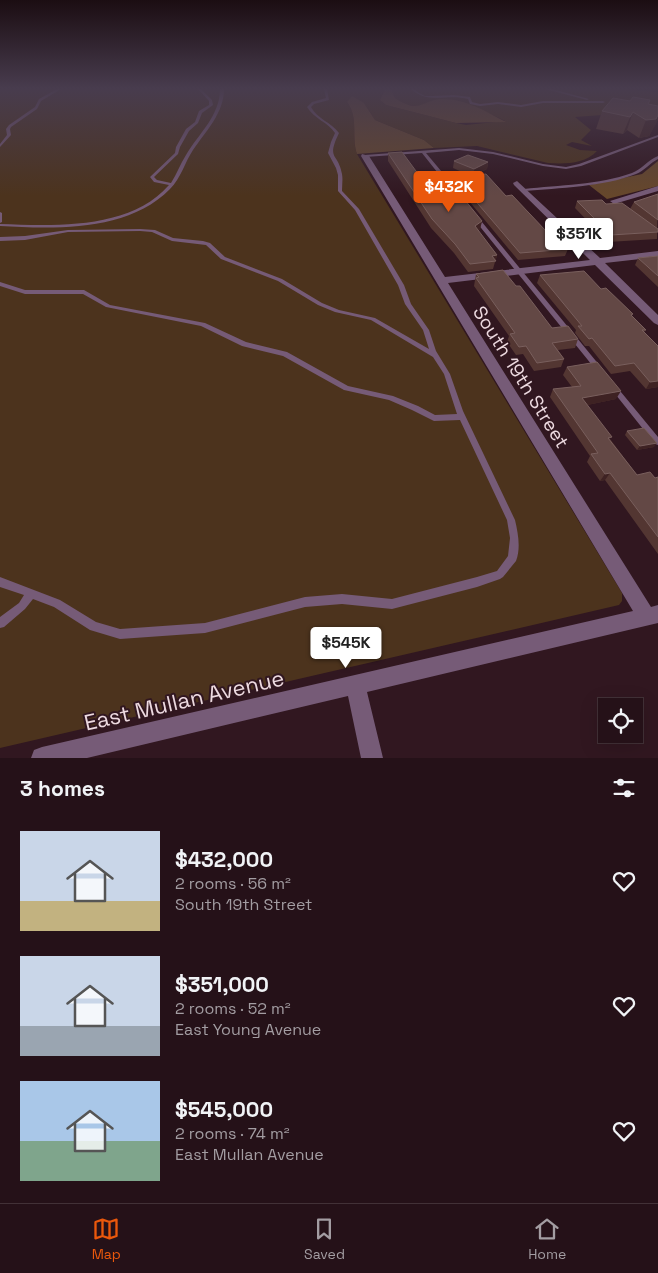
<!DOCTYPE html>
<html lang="en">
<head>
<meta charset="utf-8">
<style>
  :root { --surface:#251118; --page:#311f25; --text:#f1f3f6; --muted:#a39da2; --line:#423137; --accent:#ea580c }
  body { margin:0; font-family:"Space Grotesk",sans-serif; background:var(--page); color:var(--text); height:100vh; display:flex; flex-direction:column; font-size:19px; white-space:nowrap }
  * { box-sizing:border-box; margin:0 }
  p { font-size:16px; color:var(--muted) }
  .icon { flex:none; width:28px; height:28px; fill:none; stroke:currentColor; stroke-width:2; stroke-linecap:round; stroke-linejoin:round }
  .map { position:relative; height:758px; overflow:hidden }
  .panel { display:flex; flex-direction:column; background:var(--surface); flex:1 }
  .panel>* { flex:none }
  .buttons { position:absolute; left:598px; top:698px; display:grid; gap:10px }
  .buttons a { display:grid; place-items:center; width:45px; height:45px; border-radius:0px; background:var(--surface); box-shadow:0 5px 20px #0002,0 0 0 1px var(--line); font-size:25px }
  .price { position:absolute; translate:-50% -42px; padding:0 11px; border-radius:5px; background:#fff; color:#222; font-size:16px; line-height:32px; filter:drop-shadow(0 1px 2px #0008) }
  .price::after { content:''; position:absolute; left:50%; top:30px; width:15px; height:11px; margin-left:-8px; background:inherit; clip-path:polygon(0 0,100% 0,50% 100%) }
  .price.current { background:var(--accent); color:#fff }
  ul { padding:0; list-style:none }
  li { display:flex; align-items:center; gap:15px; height:125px; padding:0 20px }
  li span { display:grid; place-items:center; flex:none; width:140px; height:100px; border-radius:0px; color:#555 }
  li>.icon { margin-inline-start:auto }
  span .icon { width:60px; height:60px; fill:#fffc; stroke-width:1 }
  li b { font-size:21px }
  h2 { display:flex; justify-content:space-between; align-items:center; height:60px; padding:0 20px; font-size:21px }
  .tabs { display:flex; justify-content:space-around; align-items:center; height:70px; border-top:1px solid var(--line); background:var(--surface); font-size:14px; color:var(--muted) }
  .tabs a { display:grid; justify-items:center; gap:2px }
  .tabs .current { color:var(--accent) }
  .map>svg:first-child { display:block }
  .green { fill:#4c331d }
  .forest { fill:#66472b }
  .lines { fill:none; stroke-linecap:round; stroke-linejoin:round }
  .lane { fill:#765b77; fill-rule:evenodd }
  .street { fill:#765b77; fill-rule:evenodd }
  .wall { fill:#533632 }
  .shaded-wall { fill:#3e2223 }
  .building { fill:#634845; stroke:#795f5d }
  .labels { text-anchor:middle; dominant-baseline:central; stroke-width:4; stroke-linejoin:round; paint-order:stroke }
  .street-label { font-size:19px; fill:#eddae0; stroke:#311720 }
  .near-street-label { font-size:22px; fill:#eddae0; stroke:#311720 }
</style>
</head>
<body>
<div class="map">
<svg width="658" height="758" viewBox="0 0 658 758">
  <rect width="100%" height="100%" fill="#311720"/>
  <path class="green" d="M0,89H385L380,100L386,105L456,123L466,125L505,121C486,112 468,102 447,100C425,97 422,116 395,98L391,89H622L658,92V111L575,117L591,130L581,140L592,146L572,142L566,145L580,150L597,151C585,164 565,164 548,163L477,146L434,148L424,140L375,120L364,103L347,102C359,118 351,136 357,154L622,593V601L619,605L0,748Z"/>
  <path class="forest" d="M385,89H391L395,98C421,115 422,99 443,99C466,99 487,112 506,122L456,123L386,105L380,100Z
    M352,96L364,103L375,120L424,140L434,148L357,154C351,136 359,118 347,102Z
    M658,161V186L607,199L589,185L642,174Z"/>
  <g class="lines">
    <path class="lane" d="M57,89H61L41,101L37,109L11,127L10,129L11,135L0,147V144L7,135L6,129L9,125L35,107L39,99Z
      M198,89H201L212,100L213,105L202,113L198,123L189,131L180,147L178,154L154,177L157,180L171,183C177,174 180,164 186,155C199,133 220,116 220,89H224C224,113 206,131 193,150C185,162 181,178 170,189C128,232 55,229 0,226V224C54,226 130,230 169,185L154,182L150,177L175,153L176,147L186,129L195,122L199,111L209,105V101Z
      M324,89H327L329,100L314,104L311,107C317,119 331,122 339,133C326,160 338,152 342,174C343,180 342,185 342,191L359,209L404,285L411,304L429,330L436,351L450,374L463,411L515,520C518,533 521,548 516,561L503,577L500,579L477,587L392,609L342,604L305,607L205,633L120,639L90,630L54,607L33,599L25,609L4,627L0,628V617L19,603L24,595L0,587V577L60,600L96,622L120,629L205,623L305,597L342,594L392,599L477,577L497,571L508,556L510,538L507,520L460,420L434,421L412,410L389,400L344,390L283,356L242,346L201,326L106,307L83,294H25L0,286V282L25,290H84L110,305L205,323L246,342L287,352L348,386L393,396L418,406L435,415L457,414L444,374L433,357L371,320L335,312L318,305L278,281L221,259L206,245L172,241L152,232L140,231L68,232L25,240L0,241V237L25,236L68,230L140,229L155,230L173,238L203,241L210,243L225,257L282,279L322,303L339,310L375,318L429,349L423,330L405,304L398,285L355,210L338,191V175L336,168L328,153L331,142L335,133C328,122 314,119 307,107L312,102L326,98Z
      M411,89H414L419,93L425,96H432L454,95L470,97L472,102L480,104L498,102L521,105L543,101H603L605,102L603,103H543L521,107L498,104L480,106L470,104L468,99C447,93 429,105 411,89Z
      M545,89H552L589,99L587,100Z
      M658,135V137L581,166L566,169L543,166L493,154L459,150L426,153L457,190V191L455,192H453L422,153L365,157L363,156L365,155L459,148L493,152L543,164L566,167L579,164Z
      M658,156V159C650,163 644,171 636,174C603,187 559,188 524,191L522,190L524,189C559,185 599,185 632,173C642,169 648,160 658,156Z
      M0,212L2,213V222L0,223Z
      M473,216H477L600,366L601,368L600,370H596L473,218Z
      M614,385L616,386L658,437V445L655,444L612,390L611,388L612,386Z"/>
    <path class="street" d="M362,154L369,156L445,277L590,260L514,185L513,183L517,181L600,258L658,251V257L605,263L658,315V325L654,323L595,265L448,283L651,607L658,605V623L367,692L383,758H361L348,696L87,758H31L34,750L42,747L633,611L361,156Z
      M658,186V191L614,204L610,201Z"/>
  </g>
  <path class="wall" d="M650,100L649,104L658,106V119L649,136L639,138L627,130L623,134L596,129L602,111L630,101Z
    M388,153L427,186L482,221L480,229L478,231L497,255L493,269L468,272L454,253L431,228L388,161Z
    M454,161L488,162L487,169L475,175L506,196L568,249L565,256L518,260L454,183L455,177L471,176L453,168Z
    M658,194L657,239L608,242L575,208L577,201L606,204L630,209L634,202Z
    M658,256V287L635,265L638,258Z
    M476,274L552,328L578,339L575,348L558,350L564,359L561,367L534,371L523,354L516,355L507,342L509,336L474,286Z
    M540,275L601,289L632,316L646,330L644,332L658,387L646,389L630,371L611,374L589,346H585L575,333L576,330L537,283Z
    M567,367L616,399L587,405L610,439L637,475L655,478L658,477V554L605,480L600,481L587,462L590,456L550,397L553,389L572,387L563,375Z
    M627,431L654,447L637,450L625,435Z"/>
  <path class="shaded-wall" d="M633,112L627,130L623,134L630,117Z
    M658,115V119L656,124L649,136L639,138L646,120Z
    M488,162L487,169L473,176L474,169Z
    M482,221L480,229L473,235L475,226Z
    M497,255L495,264L496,261L492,256Z
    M658,381V387L646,389L650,382Z
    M621,391L616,399L578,407L582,398Z
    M657,443L654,447L637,450L640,446Z
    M610,473L605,480L600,481L605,474Z"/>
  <path class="building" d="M633,97L650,100L648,104L658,106V115L656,119L646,120L633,112L630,117L602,111L613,98L630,101Z
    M402,152L427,186L451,183L482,221L475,226L497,255L492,256L496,261L470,264L455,244L432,219L388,153Z
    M468,155L488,162L474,169L454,161Z
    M486,174L506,196L512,195L546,231H551L568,249L520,253L455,177Z
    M658,194V220L634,202Z
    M602,200L606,204L622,203L658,229V232L611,235L577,201Z
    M658,256V276L638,258Z
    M503,270L516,286H520L552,328L568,326L578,339L552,343L564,359L537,363L526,346L519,347L510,334L515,333L476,278L479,277L476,274Z
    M584,271L601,289L606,288L633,314L631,315L646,330H642L658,346V381L650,382L634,363L615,366L592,338L589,339L578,326H582L540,275Z
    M597,362L621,391L582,398L612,437L608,438L637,475L650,472L655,478L658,477V537L610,473L605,474L591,454L598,453L553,389L581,386L567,367Z
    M644,428L657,443L640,446L627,431Z"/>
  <linearGradient id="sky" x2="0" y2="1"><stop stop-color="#1b0d12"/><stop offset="0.45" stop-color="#483c4e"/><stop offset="1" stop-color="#483c4e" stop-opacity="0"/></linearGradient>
  <rect width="658" height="196" fill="url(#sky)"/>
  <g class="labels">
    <g class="street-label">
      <text transform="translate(521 377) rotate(58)">South 19th Street</text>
    </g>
    <g class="near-street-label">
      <text transform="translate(184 700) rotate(-13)">East Mullan Avenue</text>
    </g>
  </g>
</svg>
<div class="buttons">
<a><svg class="icon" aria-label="locate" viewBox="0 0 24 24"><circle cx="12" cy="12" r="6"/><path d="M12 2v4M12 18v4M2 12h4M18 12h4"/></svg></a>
</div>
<b class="price current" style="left:449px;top:213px">$432K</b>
<b class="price" style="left:579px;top:260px">$351K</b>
<b class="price" style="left:346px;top:669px">$545K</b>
</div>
<section class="panel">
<h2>3 homes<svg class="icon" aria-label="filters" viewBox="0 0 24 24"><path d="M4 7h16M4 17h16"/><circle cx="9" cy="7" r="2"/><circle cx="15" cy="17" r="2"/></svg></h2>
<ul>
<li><span style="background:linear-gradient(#c9d6e8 70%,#c2b280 0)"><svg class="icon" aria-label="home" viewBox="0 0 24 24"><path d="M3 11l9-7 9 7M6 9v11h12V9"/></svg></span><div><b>$432,000</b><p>2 rooms · 56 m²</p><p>South 19th Street</p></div><svg class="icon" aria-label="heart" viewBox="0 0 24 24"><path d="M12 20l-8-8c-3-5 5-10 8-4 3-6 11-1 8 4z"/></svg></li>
<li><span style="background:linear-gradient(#c9d6e8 70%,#9aa5b1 0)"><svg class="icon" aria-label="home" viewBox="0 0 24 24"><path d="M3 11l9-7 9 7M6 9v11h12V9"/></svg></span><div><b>$351,000</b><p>2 rooms · 52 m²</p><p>East Young Avenue</p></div><svg class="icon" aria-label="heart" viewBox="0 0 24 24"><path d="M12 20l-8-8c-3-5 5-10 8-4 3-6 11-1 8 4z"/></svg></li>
<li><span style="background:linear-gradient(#a9c7e8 60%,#7fa58c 0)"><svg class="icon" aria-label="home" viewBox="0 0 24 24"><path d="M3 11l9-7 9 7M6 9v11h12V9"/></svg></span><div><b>$545,000</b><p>2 rooms · 74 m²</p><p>East Mullan Avenue</p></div><svg class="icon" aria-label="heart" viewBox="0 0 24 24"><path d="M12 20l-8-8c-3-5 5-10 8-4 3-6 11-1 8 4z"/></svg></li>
</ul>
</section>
<nav class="tabs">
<a class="current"><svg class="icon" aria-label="map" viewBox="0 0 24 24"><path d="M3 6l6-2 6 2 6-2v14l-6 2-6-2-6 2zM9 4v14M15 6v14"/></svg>Map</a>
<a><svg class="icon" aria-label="saved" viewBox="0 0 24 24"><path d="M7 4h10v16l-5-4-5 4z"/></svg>Saved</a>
<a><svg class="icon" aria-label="home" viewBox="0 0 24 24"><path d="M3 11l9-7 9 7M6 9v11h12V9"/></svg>Home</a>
</nav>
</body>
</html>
